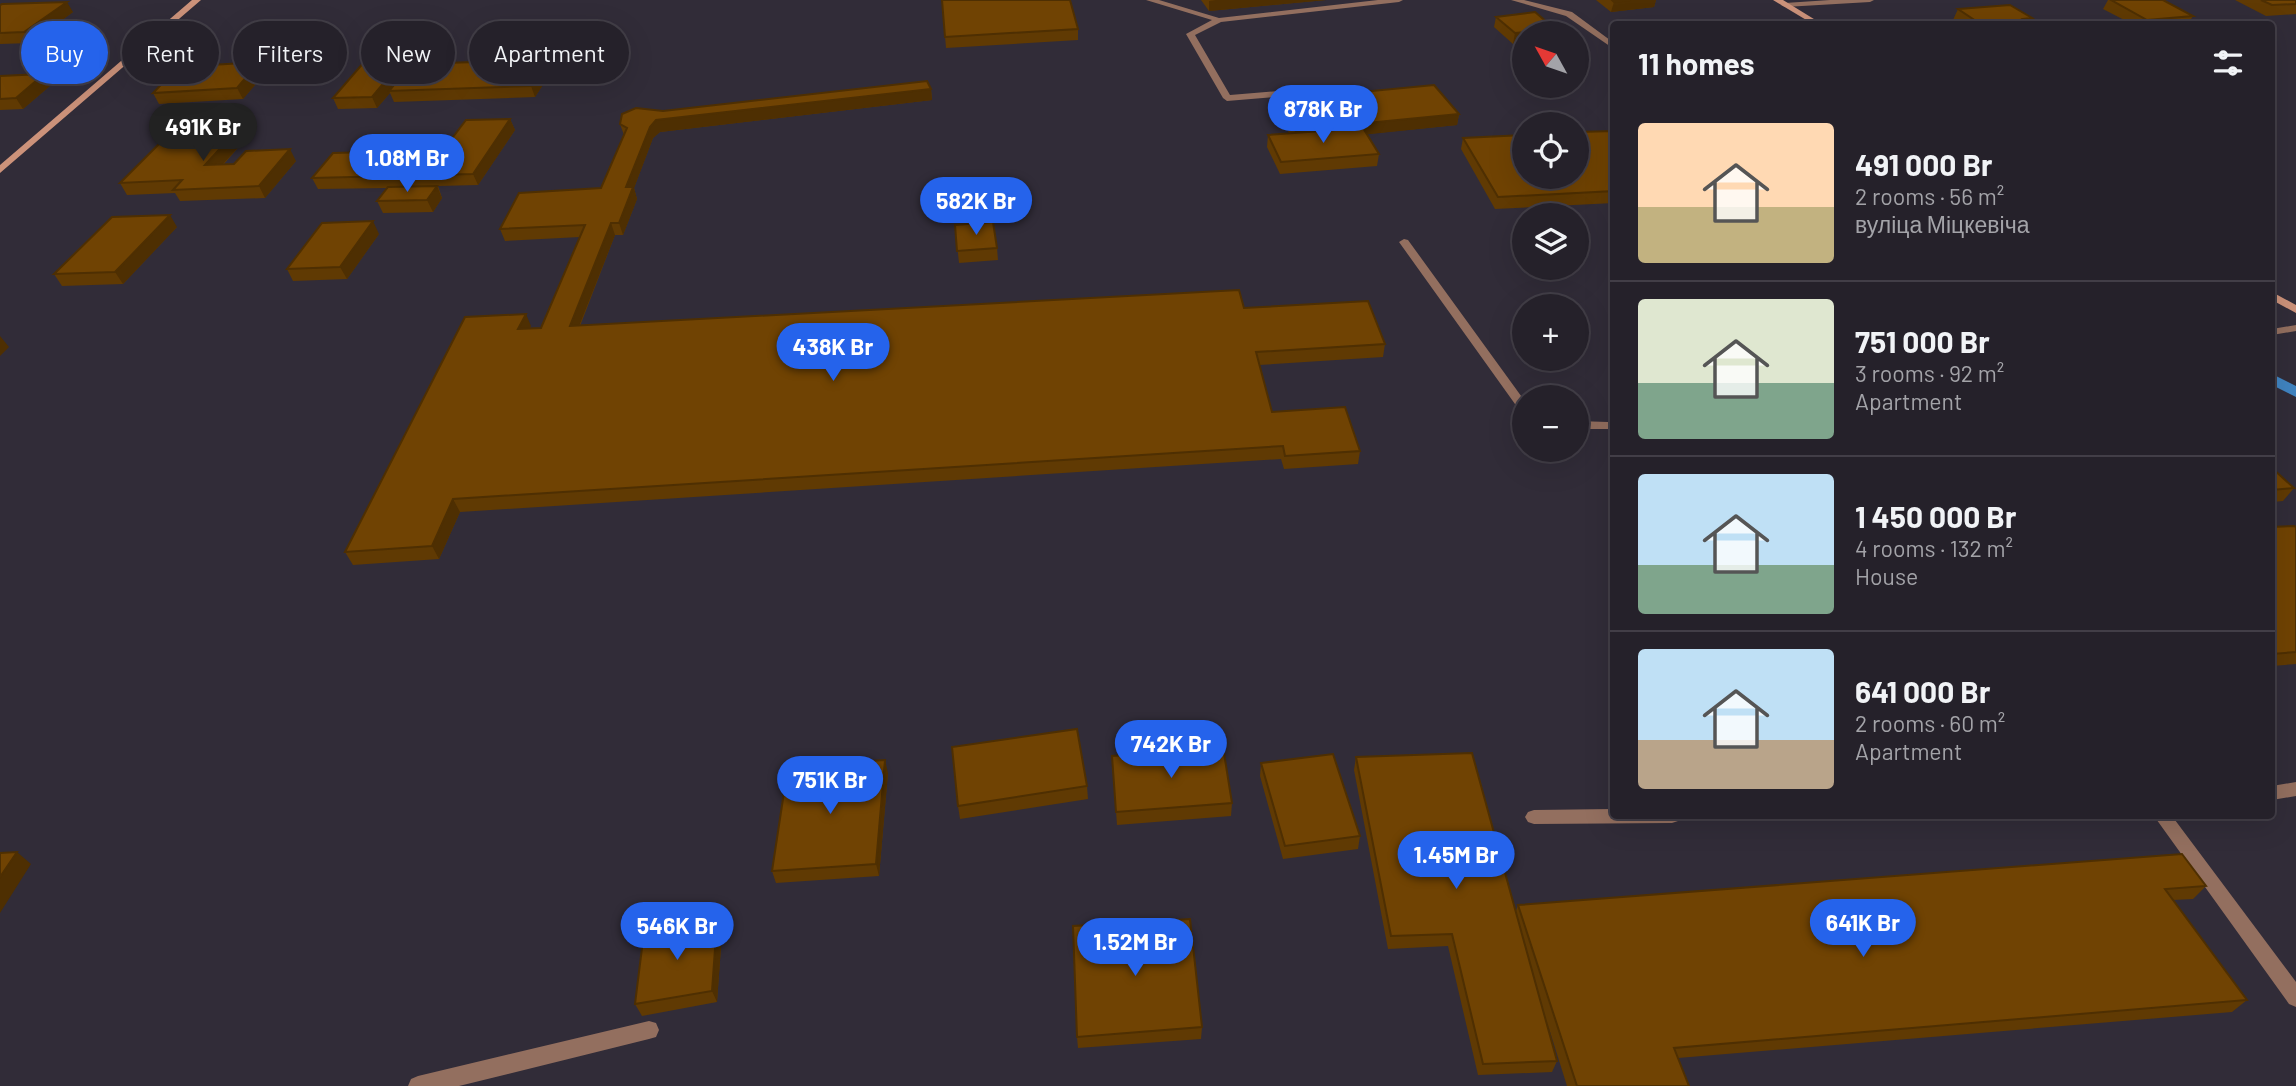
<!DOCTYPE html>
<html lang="en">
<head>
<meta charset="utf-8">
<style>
  :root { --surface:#25212a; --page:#2d2932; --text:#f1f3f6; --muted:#a3a3a8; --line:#423e47; --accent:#2563eb }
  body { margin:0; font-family:Barlow,sans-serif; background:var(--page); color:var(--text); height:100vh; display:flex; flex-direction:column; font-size:26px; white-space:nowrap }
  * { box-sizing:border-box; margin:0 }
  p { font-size:23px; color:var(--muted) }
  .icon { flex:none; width:38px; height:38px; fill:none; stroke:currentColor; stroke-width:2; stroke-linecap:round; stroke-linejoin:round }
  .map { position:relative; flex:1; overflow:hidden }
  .drawer { position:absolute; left:1610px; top:21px; width:665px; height:798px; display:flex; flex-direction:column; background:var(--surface); border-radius:7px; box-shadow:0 7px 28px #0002,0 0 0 2px var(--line) }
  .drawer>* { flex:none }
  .top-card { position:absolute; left:21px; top:21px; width:665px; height:63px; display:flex; gap:14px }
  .needle { width:46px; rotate:310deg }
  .controls { position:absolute; left:1512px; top:21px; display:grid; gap:14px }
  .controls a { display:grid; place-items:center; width:77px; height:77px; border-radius:50%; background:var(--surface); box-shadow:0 7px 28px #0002,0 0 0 2px var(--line); font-size:35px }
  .price { position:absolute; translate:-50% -60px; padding:0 16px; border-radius:24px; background:var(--accent); color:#fff; font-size:23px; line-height:46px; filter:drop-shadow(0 2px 4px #0008) }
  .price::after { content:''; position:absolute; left:50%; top:42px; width:21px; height:16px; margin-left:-10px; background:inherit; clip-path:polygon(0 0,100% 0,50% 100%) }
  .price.active { background:#222; color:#fff }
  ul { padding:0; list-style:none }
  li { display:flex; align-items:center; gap:21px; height:175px; padding:0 28px }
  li+li { border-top:2px solid var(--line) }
  li span { display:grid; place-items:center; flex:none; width:196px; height:140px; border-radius:7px; color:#555 }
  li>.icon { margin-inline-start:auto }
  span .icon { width:84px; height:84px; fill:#fffc; stroke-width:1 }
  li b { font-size:30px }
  h2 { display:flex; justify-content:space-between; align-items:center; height:84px; padding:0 28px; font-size:30px }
  .pill { padding:0 24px; border-radius:32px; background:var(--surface); box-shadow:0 7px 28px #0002,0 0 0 2px var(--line); font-size:24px; line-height:63px }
  .pill.active { background:var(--accent); color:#fff }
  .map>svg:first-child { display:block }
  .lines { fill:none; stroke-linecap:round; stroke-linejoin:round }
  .stream { fill:#4084c1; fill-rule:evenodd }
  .lane { fill:#936f5f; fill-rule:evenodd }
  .street { fill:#936f5f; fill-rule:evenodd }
  .secondary { fill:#cc927a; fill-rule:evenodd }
  .wall { fill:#603a03 }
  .shaded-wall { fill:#4e2f02 }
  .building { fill:#704303; stroke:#4e2f02; stroke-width:2 }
</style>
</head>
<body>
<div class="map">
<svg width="2296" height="1086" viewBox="0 0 2296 1086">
  <rect width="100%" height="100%" fill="#312c38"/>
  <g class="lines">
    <path class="stream" d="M2272,374L2296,386V397L2272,385Z"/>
    <path class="lane" d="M1146,0H1159L1219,18L1378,0H1403L1399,2L1221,22L1195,35L1230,95L1325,87L1329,90L1325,93L1227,101L1223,98L1186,34L1212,20Z
      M1511,0H1524L1572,12L1614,43V49L1566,16Z
      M1404,239L1408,240L1524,400V412L1520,411L1399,242Z
      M2296,325V331L2272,335V329Z
      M1614,419V429H1577V421L1608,422Z
      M2296,782V796L2272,800V786Z
      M1614,809V816H1681L1678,821L1672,823L1534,824L1528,822L1525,817L1528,812L1534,810Z
      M2154,816H2172L2296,982V1007L2289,1004Z
      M649,1021L656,1023L659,1030L656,1037L649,1039L459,1086H408L411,1079L418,1076Z"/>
    <path class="street" d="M1830,0H1874L1870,2L1785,7L1781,5L1785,3Z"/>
    <path class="secondary" d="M192,0H201L0,173V165Z
      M1773,0H1783L1822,24H1813Z
      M2272,292L2296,305V313L2272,300Z"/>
  </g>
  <path class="wall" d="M942,0L1078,29V40L946,48Z
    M1201,0H1326L1209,11Z
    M1596,0H1656L1654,7L1611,12Z
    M2108,0H2163L2193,16L2188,24H2132L2103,9Z
    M2235,0H2296V14L2266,16Z
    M0,5L73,12L31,43L0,44Z
    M1958,9L2032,18L2029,24H1961L1953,20Z
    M1535,12L1513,44L1494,27L1496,17Z
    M548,60L552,71L535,97L394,102L390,93L377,108L338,109L333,98L413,63Z
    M265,73L243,99L159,104L153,93Z
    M0,76L51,85L23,109L0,110Z
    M931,89L932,100L660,132L653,138L634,188L637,199L623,235H615L580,326L1244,308L1385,344L1383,357L1259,365L1272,412L1360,451L1358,464L1284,469L1281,459L460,512L439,559L353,565L345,552L531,326L530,328H541L580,237L505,241L500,229L601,188L624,135L620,124L663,111Z
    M1309,97L1459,114L1457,125L1367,134L1379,154L1377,166L1280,174L1267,147L1268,135L1289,133L1282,122L1283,110L1308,108Z
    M510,119L515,130L478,185L438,186L442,198L433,212L383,213L377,201L387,188L318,189L312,178L443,150Z
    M238,129L244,141L223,165L296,161L265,198L180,201L175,193L127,195L120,183Z
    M1614,131V203L1495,209L1461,149L1463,138Z
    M955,225L997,248L998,260L959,263Z
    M177,227L123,284L62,286L54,274Z
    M379,234L347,279L293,281L287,269Z
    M2272,468L2294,488L2283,501L2272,502Z
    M2272,527H2296V664L2272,666Z
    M1112,756L1232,803L1231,816L1117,825Z
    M1356,757L1516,911L1518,905L2206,886L2193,899L2173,900L2247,1000L2232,1012L1678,1058L1689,1086H1567L1547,1022L1557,1061L1552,1072L1478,1075L1448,946L1388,949L1354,770Z
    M1261,763L1360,836L1358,849L1283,859L1260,776Z
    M888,773L879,876L776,883L772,871Z
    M1087,786L1088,799L960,819L958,806Z
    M722,933L717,1002L642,1016L635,1004Z
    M1202,1027L1201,1039L1078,1048L1077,1037Z"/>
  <path class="shaded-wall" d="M1216,0H1326L1209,11V1Z
    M1630,0H1656L1654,7L1611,12L1614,2Z
    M67,2L73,12L31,43L24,32Z
    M1555,29L1554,33H1524V43L1513,44L1515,33Z
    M409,53L413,63L391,91H389L390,93L377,108L372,97Z
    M548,60L552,71L535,97L531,86Z
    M259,62L265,73L243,99L237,88Z
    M44,74L51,85L23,109L16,98Z
    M931,89L932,100L660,132L653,138L634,188L637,199L623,235L619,223L626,187L650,127L656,120Z
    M1459,114L1457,125L1294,142L1295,130Z
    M510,119L515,130L478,185L473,174Z
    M238,129L244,141L211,177L205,165Z
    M290,149L296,161L265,198L259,186Z
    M437,186L442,198L433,212L427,200Z
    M170,215L177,227L123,284L115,272Z
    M373,221L379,234L347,279L340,267Z
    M611,223L615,235L574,339L570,326Z
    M526,314L531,326L523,341L518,329Z
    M0,336L9,347L0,356Z
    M453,499L460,512L439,559L432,546Z
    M885,760L888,773L879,876L876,864Z
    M17,852L31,864L0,913V877Z
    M717,921L722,933L717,1002L712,991Z"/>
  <path class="building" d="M942,0H1070L1078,29L945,37Z
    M1612,0H1630L1614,2Z
    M2111,0H2163L2193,16L2147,20Z
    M2261,0H2296V4L2272,5Z
    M67,2L24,32L0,33V5L2,4Z
    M2010,5L2032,18L2023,19L2027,22L1979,23L1958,9Z
    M1535,12L1555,29L1515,33L1496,17Z
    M409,53L372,97L333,98L371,54Z
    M548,60L531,86L389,91L411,64Z
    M259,62L237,88L153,93L178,67Z
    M44,74L16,98L0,99V76Z
    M927,81L931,89L656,120L650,127L626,187H633L619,223H611L570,326L1239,290L1244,308L1368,301L1385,344L1256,352L1272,412L1345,407L1360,451L1285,456L1283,446L453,499L432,546L345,552L465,317L526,314L518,329L541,328L585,225L500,229L519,193L601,188L627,128L620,124L622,114L636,108L663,111Z
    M1434,85L1459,114L1295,130L1283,110L1316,107L1309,97Z
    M510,119L473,174L312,178L333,153L443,150L466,120Z
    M1363,128L1379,154L1281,162L1268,135Z
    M238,129L205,165L234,164L246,151L290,149L259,186L173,190L182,180L120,183L171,132Z
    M1614,131V191L1498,197L1463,138L1524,135V177H1577V132Z
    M437,186L427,200L377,201L388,187Z
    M170,215L115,272L54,274L112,217Z
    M373,221L340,267L287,269L322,223Z
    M993,222L997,248L957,251L955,225Z
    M2272,468L2294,488L2272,490Z
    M2294,526L2296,527V652L2272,654V527Z
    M1077,729L1087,786L958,806L952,747Z
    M1223,747L1232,803L1116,812L1112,756Z
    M1472,753L1557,1061L1483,1064L1452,934L1391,936L1356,757Z
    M1333,754L1360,836L1285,846L1261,763Z
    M885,760L876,864L772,871L788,766Z
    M17,852L0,877V853Z
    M2182,854L2206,886L2165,889L2247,1000L1674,1048L1689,1086H1577L1518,905Z
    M1190,919L1202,1027L1077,1037L1073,926Z
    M717,921L712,991L635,1004L644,932Z"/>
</svg>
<div class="controls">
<a><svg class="needle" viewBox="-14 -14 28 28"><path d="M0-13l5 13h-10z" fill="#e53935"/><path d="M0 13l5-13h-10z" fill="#a3a3a8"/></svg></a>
<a><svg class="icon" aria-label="locate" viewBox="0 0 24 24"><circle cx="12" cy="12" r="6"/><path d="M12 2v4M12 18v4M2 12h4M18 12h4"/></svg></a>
<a><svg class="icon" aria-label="layers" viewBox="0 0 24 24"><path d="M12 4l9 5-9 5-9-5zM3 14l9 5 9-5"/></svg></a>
<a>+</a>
<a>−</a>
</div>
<b class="price" style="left:1323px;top:145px">878K Br</b>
<b class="price active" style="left:203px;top:163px">491K Br</b>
<b class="price" style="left:407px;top:194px">1.08M Br</b>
<b class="price" style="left:976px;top:237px">582K Br</b>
<b class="price" style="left:833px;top:383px">438K Br</b>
<b class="price" style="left:1171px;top:780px">742K Br</b>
<b class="price" style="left:830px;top:816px">751K Br</b>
<b class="price" style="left:1456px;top:891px">1.45M Br</b>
<b class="price" style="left:1863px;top:959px">641K Br</b>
<b class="price" style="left:677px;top:962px">546K Br</b>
<b class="price" style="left:1135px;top:978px">1.52M Br</b>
<div class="top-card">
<a class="pill active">Buy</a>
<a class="pill">Rent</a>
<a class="pill">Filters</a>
<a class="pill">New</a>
<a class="pill">Apartment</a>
</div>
<section class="drawer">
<h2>11 homes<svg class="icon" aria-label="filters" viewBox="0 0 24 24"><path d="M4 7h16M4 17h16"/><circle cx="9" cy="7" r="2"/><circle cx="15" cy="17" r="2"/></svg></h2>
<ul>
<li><span style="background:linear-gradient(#ffd9b3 60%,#c2b280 0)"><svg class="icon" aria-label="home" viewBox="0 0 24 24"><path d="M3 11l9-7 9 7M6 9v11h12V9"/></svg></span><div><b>491 000 Br</b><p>2 rooms · 56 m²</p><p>вуліца Міцкевіча</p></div></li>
<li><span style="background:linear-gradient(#dfe7d0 60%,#7fa58c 0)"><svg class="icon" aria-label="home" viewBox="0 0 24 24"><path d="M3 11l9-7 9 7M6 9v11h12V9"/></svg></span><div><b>751 000 Br</b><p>3 rooms · 92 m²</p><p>Apartment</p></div></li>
<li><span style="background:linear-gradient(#bfe0f5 65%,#7fa58c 0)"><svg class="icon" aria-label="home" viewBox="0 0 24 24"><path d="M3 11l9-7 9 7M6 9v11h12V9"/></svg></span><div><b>1 450 000 Br</b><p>4 rooms · 132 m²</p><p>House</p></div></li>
<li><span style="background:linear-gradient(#bfe0f5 65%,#b9a48a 0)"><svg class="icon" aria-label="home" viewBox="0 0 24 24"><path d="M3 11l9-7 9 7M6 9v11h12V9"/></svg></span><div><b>641 000 Br</b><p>2 rooms · 60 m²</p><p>Apartment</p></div></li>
</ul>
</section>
</div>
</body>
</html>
